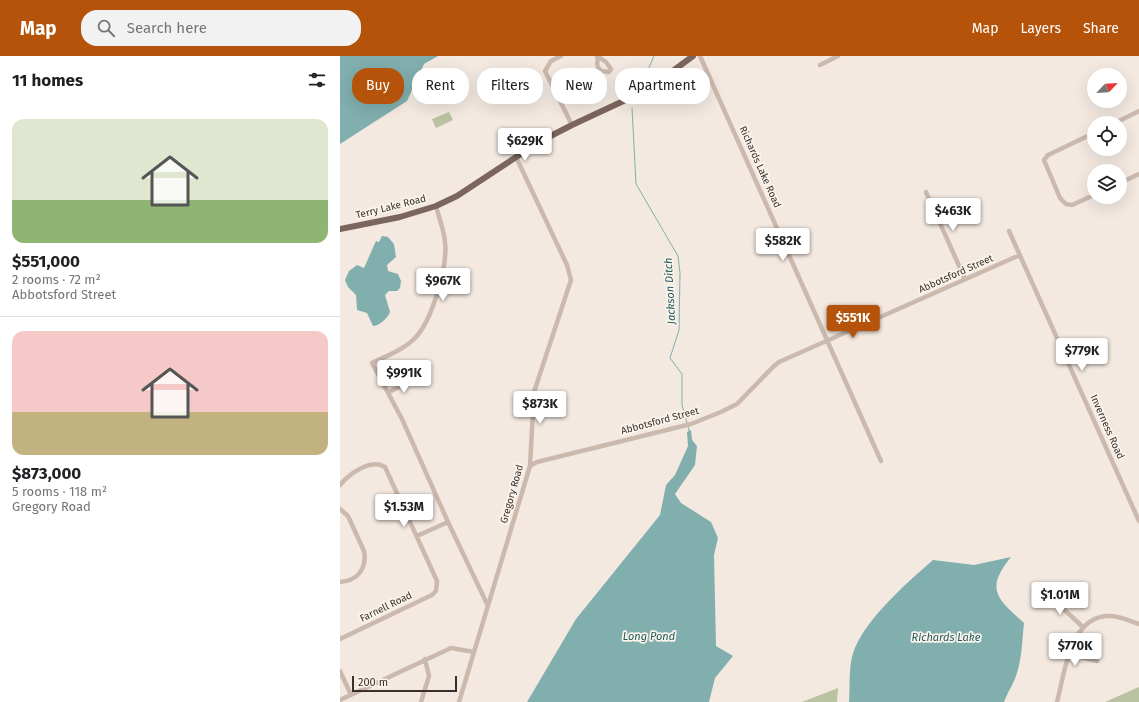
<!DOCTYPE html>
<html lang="en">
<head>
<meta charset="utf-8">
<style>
  :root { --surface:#fff; --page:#f2f2f2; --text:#202124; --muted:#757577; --line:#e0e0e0; --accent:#b45309 }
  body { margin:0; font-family:"Fira Sans",sans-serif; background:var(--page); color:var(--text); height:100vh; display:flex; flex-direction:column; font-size:15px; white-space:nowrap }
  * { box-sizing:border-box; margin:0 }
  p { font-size:13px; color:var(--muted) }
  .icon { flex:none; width:22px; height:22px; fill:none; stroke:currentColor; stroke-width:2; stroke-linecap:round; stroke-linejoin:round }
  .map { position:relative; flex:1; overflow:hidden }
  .panel { display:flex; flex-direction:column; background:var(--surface); width:340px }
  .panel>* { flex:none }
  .guide { position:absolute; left:12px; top:12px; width:380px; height:36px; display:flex; gap:8px }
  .needle { width:26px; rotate:65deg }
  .tools { position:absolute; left:747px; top:12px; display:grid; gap:8px }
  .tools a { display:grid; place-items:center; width:40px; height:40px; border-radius:50%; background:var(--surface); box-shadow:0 4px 16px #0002; font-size:20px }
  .scale { position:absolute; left:12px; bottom:10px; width:105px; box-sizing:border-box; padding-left:4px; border:2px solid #392f2b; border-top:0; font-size:11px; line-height:14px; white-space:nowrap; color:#392f2b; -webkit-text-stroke:3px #faf4ed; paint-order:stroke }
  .price { position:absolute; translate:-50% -34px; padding:0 9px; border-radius:4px; background:#fff; color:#222; font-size:13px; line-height:26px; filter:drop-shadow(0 1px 2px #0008) }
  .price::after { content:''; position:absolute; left:50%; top:24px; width:12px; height:9px; margin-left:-6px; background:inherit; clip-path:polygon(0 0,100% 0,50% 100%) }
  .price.active { background:var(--accent); color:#fff }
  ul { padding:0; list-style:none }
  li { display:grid; align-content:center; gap:8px; height:212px; padding:0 12px }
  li+li { border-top:1px solid var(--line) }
  li span { display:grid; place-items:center; height:124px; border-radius:12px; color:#555 }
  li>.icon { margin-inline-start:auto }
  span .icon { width:72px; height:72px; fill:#fffc; stroke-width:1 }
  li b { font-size:17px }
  h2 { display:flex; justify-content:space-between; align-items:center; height:48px; padding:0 12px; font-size:17px }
  .chip { padding:0 14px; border-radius:16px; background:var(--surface); box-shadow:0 4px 16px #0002; font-size:14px; line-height:36px }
  .chip.active { background:var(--accent); color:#fff }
  header { display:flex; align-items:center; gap:24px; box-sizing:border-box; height:56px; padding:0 20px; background:var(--accent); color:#fff }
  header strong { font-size:19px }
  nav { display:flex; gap:22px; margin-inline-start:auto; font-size:14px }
  .search { width:280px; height:36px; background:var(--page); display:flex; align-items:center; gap:10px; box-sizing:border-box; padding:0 14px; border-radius:16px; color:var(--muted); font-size:15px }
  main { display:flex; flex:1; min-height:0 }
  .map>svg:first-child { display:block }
  .green { fill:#b9c2a1 }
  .water { fill:#80afae }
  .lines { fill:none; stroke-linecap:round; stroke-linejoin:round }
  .stream { stroke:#80afae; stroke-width:1 }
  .minor { stroke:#cbb9ad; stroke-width:4.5 }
  .major { stroke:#7b655d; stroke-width:6 }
  .labels { text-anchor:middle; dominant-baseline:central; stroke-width:3.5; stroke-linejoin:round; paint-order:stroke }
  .street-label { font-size:10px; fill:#392f2b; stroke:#faf4ed }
  .water-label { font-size:11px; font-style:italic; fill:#225a5a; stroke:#faf4ed }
</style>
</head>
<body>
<header>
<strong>Map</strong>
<div class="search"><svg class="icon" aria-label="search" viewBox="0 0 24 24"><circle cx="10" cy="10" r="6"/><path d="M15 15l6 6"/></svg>Search here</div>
<nav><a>Map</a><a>Layers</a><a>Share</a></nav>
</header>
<main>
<section class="panel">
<h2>11 homes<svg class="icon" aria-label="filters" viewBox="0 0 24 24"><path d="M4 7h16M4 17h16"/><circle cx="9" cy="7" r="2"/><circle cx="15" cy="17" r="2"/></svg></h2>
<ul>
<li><span style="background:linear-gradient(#dfe7d0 65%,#8fb573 0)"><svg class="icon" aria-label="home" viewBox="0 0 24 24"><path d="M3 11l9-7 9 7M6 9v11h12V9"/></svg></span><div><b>$551,000</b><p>2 rooms · 72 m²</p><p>Abbotsford Street</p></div></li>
<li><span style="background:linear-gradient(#f6c9c9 65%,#c2b280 0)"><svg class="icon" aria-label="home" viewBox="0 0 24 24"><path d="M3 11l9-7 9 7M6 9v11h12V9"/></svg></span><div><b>$873,000</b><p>5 rooms · 118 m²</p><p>Gregory Road</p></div></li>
</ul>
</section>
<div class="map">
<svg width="799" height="646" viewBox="0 0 799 646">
  <rect width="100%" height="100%" fill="#f3e9e1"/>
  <path class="green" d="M109,56L113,64L96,72L92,63Z
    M799,631V646H765Z
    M498,632L497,646H462Z"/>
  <path class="water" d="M0,0H98L84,8L67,45L0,88Z
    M42,180L48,181L54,188L56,201L47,209L48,215L58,218L61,225L60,232L57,235H49L45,239L50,256C47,263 40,269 33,270L27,257L17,254L16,239L8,231L5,224L9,215L17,209L24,212L36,185L39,186Z
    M351,374L352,384L357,390L355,409L335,438L341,447L371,466L378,482L374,499L376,590L393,600L375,622L369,646H187L236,563L320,459L326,429L335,419L348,390L347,376Z
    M671,501C644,534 658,543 684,567C682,585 682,603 676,620C673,629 667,637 664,646H509C510,633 509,619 511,606C516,570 567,527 593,504L634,509Z"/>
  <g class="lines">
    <path class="stream" d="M292,37L299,24L307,16L314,0
      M292,52L296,128L338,200L340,217L339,274L330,302L342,318V349L347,367
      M348,370L349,375"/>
    <path class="minor" d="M221,0L211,5L205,15L232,69
      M257,0L266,6L271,13L269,16L261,15C256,10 257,7 258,2
      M360,0L541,405
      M480,9L498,0
      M775,67L799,55
      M754,77L708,99L704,104L720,142L726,148L732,149L754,139
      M780,127L799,118
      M586,136L625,223
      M96,150C99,162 104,174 105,186C108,209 92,266 74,283C63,294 46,300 32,307L62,363L108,466L148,550
      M669,175L799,465
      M49,336L71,325
      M190,410L197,406L351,368L381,356L397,348L434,310L439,306L680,199
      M0,429C9,418 31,402 45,411L97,525L96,535L92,539L0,583
      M0,453L8,460L24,495C27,512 18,525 0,526
      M77,480L108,466
      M707,538L743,571
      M730,598L757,605
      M0,615L11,639
      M0,644L111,592L134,596
      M81,646L89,620L85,603
      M119,646L190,410L194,336L231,224L227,209L176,101
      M717,646C725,616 730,557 772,560C781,561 790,565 799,568"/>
    <path class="major" d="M0,173L60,161L96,150L117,140L199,86L232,69L307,34L353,0"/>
  </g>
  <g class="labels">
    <g class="street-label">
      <text transform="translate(420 111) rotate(66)">Richards Lake Road</text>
      <text transform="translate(51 151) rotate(-14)">Terry Lake Road</text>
      <text transform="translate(616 218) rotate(-24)">Abbotsford Street</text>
      <text transform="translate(320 365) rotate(-15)">Abbotsford Street</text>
      <text transform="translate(767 371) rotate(66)">Inverness Road</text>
      <text transform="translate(172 438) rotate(-74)">Gregory Road</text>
      <text transform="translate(46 551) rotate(-26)">Farnell Road</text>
    </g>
    <g class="water-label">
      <text transform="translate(330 235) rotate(-93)">Jackson Ditch</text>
      <text x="309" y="580">Long Pond</text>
      <text x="606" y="581">Richards Lake</text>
    </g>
  </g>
</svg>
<div class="tools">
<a><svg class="needle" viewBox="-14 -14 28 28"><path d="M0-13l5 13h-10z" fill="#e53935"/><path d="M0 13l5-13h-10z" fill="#757577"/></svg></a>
<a><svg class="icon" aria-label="locate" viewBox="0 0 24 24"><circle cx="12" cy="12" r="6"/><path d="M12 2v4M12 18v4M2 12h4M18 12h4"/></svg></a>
<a><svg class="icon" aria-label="layers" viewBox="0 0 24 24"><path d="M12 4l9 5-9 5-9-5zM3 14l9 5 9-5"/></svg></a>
</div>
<div class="scale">200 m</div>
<b class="price" style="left:185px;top:106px">$629K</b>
<b class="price" style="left:613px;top:176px">$463K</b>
<b class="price" style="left:443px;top:206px">$582K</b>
<b class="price" style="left:103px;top:246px">$967K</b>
<b class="price active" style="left:513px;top:283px">$551K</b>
<b class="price" style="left:742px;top:316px">$779K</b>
<b class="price" style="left:64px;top:338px">$991K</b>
<b class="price" style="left:200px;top:369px">$873K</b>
<b class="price" style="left:64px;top:472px">$1.53M</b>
<b class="price" style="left:720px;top:560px">$1.01M</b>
<b class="price" style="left:735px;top:611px">$770K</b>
<div class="guide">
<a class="chip active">Buy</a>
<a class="chip">Rent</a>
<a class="chip">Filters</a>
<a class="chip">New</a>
<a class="chip">Apartment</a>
</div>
</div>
</main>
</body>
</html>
